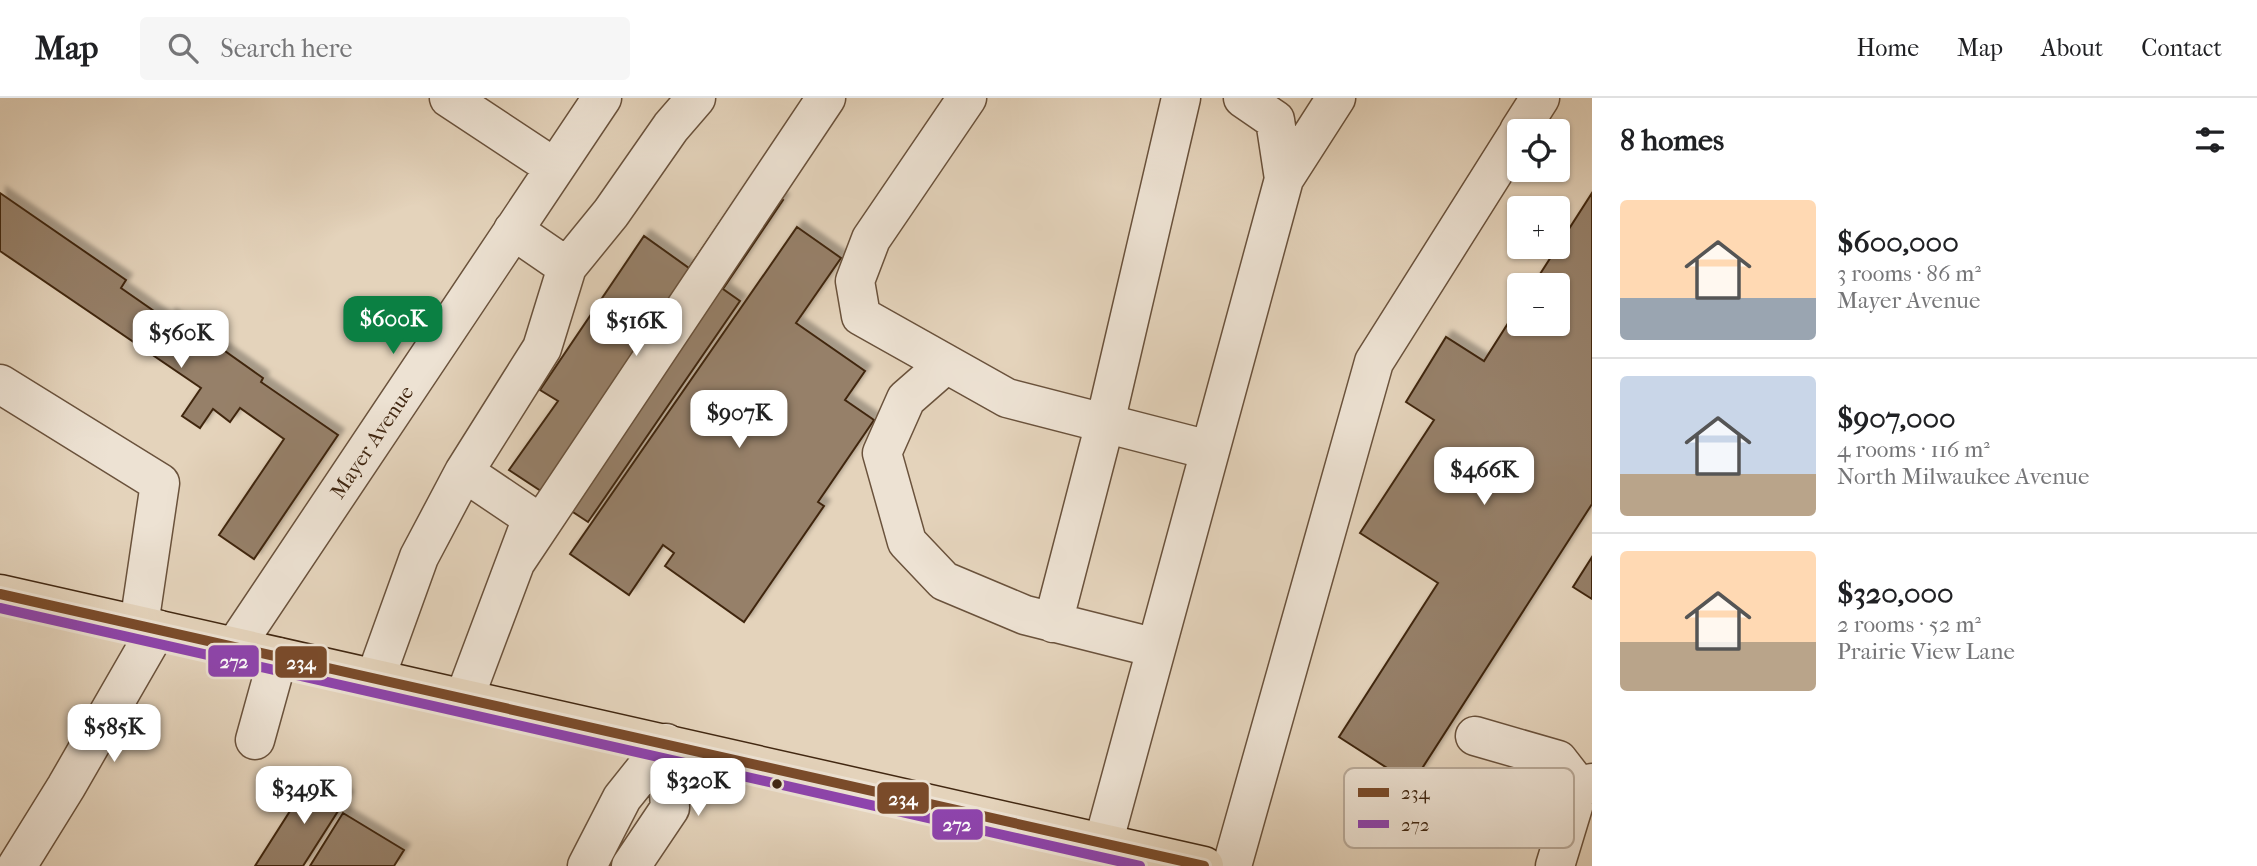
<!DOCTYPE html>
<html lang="en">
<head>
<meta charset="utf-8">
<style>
  :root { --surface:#fff; --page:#f6f6f6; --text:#202124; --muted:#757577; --line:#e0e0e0; --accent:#0b8043 }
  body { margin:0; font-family:"IM FELL French Canon",serif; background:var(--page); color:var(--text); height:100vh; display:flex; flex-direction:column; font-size:26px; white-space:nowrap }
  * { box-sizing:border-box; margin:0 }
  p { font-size:23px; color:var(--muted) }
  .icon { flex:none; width:38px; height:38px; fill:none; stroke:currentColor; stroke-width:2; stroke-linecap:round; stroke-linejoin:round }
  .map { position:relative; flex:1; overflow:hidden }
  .sheet { display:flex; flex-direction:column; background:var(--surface); width:665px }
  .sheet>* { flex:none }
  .fabs { position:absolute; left:1507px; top:21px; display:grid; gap:14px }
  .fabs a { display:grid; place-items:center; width:63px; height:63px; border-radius:7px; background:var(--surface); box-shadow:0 2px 5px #0004; font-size:35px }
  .price { position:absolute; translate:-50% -60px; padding:0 16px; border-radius:14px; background:#fff; color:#222; font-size:23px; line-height:46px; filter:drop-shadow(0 2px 4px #0008) }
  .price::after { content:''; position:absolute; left:50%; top:42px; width:21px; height:16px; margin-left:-10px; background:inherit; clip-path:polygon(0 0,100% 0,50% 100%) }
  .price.selected { background:var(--accent); color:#fff }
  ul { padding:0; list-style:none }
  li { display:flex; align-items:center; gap:21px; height:175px; padding:0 28px }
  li+li { border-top:2px solid var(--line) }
  li span { display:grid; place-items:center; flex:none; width:196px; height:140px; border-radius:7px; color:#555 }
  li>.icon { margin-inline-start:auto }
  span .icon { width:84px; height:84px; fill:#fffc; stroke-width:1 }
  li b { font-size:30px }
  h2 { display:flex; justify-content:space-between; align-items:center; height:84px; padding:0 28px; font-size:30px }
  header { display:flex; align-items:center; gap:42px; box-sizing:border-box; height:98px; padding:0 35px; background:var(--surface); border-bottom:2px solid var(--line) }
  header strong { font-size:33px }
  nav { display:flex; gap:38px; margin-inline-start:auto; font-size:24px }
  .search { width:490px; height:63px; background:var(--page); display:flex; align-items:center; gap:18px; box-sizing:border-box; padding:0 24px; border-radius:7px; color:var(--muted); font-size:26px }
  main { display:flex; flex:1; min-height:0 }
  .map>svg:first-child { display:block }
  .building { fill:#968069; stroke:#412711; stroke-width:2; filter:url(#shadow) }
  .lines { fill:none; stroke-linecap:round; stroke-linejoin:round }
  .minor-casing { stroke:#6a523c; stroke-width:41 }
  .major-casing { stroke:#412711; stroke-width:41 }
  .minor { stroke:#ede2d3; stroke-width:38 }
  .major { stroke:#e4d3bb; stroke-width:38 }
  .bus-1-casing { stroke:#ede2d3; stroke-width:16 }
  .bus-2-casing { stroke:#ede2d3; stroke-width:16 }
  .bus-1 { stroke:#7a4b2a; stroke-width:10 }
  .bus-2 { stroke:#8e44ad; stroke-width:10 }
  .bus-dot { fill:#412711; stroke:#ede2d3; stroke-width:2.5 }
  .labels { text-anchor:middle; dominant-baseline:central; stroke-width:5; stroke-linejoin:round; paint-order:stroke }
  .street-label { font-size:21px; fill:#412711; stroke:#ede2d3 }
  .key { fill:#ede2d3; stroke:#b9aa99; stroke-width:2 }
  .key-label { font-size:19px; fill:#412711 }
  .line-badge { stroke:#ede2d3; stroke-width:2.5 }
  .badge-label { font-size:19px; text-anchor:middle; font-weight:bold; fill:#fff }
</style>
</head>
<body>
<header>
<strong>Map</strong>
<div class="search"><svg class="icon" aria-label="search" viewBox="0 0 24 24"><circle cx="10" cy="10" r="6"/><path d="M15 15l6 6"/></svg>Search here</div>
<nav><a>Home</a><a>Map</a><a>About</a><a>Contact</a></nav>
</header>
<main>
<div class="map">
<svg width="1592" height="768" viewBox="0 0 1592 768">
  <defs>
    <filter id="shadow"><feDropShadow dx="6" dy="-6" stdDeviation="2" flood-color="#0004"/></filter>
  </defs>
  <rect width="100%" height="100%" fill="#e4d3bb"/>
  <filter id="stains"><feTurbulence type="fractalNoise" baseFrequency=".00286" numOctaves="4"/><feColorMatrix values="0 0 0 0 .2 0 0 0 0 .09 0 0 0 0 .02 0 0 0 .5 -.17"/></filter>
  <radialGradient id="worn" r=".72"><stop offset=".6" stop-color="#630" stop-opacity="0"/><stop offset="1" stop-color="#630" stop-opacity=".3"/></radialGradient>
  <path class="building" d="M750,80L783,102L723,191L740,203L588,424L509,372L558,303L540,292L644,138L689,170Z
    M0,95L126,182L121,190L167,222L170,217L184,226L181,230L219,256L222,251L263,280L261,284L338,337L254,461L219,437L284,341L240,310L230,324L213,311L200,330L182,318L201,290L0,153Z
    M1592,95V406L1412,686L1339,639L1438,485L1360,435L1434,322L1406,304L1446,239L1484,263L1519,208V226H1558V187H1533Z
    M797,129L841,160L796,225L865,273L845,302L874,322L818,404L824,408L744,524L665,468L674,455L663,447L629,497L570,456Z
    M1592,459V501L1573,489Z
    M313,677L347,699L303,768H255Z
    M343,715L404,752L394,768H310Z"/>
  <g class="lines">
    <g class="minor-casing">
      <path id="minor" d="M449,0L555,70
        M967,0L871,141L855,183L861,218L1007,300L1209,352
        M1243,0L1275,22L1284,81
        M1519,33L1540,0
        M567,169L611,115L671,29L696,0
        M946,266L906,301L882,355L907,444L944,483L1025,517L1156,550
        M0,286L160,385L139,527
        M464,374L532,420L464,601
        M517,462L826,0
        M1053,525L1105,325L1181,0
        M234,550L602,0
        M375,581L419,459L464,374L542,250L567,169L513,132
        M1475,638L1558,662L1579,689
        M255,642L278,559
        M1103,746L1284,81L1336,0
        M17,768L66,689L157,531
        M587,768L622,700L666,645
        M631,768L670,710L666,645
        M1232,768L1374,264L1519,34
        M1555,768L1579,689L1592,685"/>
    </g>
    <g class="major-casing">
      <path id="major" d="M0,496L1204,768"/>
    </g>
    <use href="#minor" class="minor"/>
    <use href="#major" class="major"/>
    <g class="bus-1-casing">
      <path id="bus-1" d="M0,496L1204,768"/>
    </g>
    <g class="bus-2-casing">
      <path id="bus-2" d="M0,510L1140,768"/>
    </g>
    <use href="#bus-1" class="bus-1"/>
    <use href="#bus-2" class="bus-2"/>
  </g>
  <circle class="bus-dot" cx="777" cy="686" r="6"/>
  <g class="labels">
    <g class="street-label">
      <text transform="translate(372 344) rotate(-56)">Mayer Avenue</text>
    </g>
  </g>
  <rect x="1344" y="670" width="230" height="80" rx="10" class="key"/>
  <rect x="1358" y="690" width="31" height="9" fill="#7a4b2a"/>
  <rect x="1358" y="722" width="31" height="8" fill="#8e44ad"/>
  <g class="key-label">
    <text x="1401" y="701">234</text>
    <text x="1401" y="733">272</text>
  </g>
  <g class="line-badge">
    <rect x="207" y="546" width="53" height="34" rx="7" fill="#8e44ad"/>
    <rect x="274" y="547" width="54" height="34" rx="7" fill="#7a4b2a"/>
    <rect x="876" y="683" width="54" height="34" rx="7" fill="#7a4b2a"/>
    <rect x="931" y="710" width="53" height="33" rx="7" fill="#8e44ad"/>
  </g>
  <g class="badge-label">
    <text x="234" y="570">272</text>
    <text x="301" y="571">234</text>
    <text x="903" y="707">234</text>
    <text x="957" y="733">272</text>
  </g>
  <rect width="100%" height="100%" filter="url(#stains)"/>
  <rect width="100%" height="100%" fill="url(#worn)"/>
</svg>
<div class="fabs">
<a><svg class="icon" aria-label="locate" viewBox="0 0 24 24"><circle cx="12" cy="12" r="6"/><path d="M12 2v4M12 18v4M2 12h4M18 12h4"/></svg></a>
<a>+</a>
<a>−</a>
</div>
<b class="price selected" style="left:393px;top:258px">$600K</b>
<b class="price" style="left:636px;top:260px">$516K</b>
<b class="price" style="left:181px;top:272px">$560K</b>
<b class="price" style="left:739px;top:352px">$907K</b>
<b class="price" style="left:1484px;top:409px">$466K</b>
<b class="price" style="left:114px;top:666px">$585K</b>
<b class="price" style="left:698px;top:720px">$320K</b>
<b class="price" style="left:304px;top:728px">$349K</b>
</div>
<section class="sheet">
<h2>8 homes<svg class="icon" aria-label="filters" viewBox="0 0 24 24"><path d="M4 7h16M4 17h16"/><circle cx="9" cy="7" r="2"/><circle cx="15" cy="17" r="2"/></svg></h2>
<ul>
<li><span style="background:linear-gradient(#ffd9b3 70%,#9aa5b1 0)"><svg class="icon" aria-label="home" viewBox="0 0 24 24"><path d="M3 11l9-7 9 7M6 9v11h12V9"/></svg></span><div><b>$600,000</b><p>3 rooms · 86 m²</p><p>Mayer Avenue</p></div></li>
<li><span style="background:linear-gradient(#c9d6e8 70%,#b9a48a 0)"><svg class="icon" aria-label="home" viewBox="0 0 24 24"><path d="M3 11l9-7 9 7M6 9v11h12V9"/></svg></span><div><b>$907,000</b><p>4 rooms · 116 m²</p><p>North Milwaukee Avenue</p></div></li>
<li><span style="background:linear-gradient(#ffd9b3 65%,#b9a48a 0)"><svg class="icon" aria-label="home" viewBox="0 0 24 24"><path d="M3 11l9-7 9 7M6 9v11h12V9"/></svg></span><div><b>$320,000</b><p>2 rooms · 52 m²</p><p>Prairie View Lane</p></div></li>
</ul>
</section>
</main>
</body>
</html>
